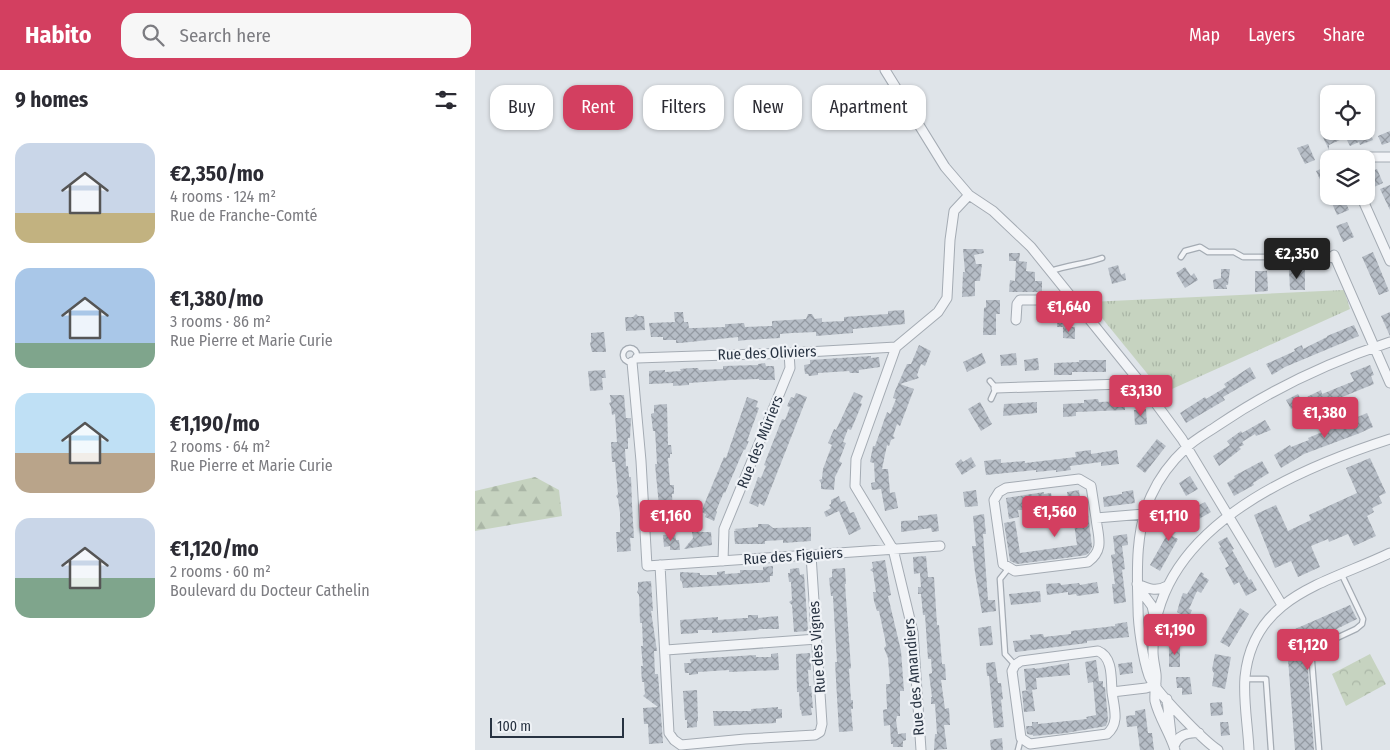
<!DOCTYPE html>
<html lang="en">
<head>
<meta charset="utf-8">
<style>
  :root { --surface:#fff; --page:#f7f7f7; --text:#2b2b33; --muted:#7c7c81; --accent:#d33f60 }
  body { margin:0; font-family:"Fira Sans Condensed",sans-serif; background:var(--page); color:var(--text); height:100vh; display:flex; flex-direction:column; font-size:19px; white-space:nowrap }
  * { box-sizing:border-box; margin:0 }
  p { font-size:16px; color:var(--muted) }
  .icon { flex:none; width:28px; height:28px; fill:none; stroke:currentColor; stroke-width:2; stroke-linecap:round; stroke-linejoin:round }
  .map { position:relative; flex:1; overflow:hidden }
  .side { display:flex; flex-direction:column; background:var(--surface); width:475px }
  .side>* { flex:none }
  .hud { position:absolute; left:15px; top:15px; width:475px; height:45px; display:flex; gap:10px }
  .controls { position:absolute; left:845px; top:15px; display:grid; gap:10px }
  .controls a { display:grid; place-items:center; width:55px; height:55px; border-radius:10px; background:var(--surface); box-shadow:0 1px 4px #0004; font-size:25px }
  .scale { position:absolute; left:15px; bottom:12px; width:134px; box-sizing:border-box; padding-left:5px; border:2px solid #273241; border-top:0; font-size:14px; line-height:18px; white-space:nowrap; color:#273241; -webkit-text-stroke:4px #eff2f6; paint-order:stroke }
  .price { position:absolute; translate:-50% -42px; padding:0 11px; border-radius:5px; background:var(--accent); color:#fff; font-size:16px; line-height:32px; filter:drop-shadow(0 1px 2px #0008) }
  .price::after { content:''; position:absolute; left:50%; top:30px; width:15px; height:11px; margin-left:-8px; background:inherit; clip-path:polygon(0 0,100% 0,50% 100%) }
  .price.selected { background:#222; color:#fff }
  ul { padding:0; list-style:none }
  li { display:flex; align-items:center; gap:15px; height:125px; padding:0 15px }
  li span { display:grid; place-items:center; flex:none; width:140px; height:100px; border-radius:15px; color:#555 }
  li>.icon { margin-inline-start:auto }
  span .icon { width:60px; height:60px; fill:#fffc; stroke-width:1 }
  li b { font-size:21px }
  h2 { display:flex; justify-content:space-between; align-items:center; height:60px; padding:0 15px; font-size:21px }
  .pill { padding:0 18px; border-radius:15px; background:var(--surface); box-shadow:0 1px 4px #0004; font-size:18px; line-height:45px }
  .pill.selected { background:var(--accent); color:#fff }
  header { display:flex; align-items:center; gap:30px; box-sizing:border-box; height:70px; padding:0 25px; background:var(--accent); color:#fff }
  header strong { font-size:24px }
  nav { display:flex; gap:28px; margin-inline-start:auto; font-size:18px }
  .search { width:350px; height:45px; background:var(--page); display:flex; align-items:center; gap:12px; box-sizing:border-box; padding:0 18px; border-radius:15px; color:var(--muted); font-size:19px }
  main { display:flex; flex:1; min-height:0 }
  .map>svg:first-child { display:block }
  .grass { fill:url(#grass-tufts) }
  .forest { fill:url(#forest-firs) }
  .park { fill:url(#park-crowns) }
  .building { fill:url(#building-cross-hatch) }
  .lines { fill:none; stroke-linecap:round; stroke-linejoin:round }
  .service-casing { stroke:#a4abb3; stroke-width:7 }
  .minor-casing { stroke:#a4abb3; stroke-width:11 }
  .service { stroke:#f2f4f7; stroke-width:4.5 }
  .minor { stroke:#f2f4f7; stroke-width:9 }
  .labels { text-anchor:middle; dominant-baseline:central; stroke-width:4.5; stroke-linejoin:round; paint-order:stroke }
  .street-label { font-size:15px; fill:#273241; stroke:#eff2f6 }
</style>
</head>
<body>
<header>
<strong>Habito</strong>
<div class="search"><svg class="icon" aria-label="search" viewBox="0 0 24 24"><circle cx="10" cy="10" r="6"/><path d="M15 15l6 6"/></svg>Search here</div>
<nav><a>Map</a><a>Layers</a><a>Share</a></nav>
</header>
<main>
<section class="side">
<h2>9 homes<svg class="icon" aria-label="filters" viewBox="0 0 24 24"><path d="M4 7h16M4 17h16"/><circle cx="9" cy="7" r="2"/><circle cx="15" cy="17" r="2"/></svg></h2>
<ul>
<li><span style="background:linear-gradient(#c9d6e8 70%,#c2b280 0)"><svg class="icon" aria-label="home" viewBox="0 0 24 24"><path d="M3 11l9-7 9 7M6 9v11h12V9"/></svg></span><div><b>€2,350/mo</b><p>4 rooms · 124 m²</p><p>Rue de Franche-Comté</p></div></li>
<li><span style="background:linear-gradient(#a9c7e8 75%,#7fa58c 0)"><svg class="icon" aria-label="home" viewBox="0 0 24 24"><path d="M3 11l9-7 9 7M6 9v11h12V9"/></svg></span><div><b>€1,380/mo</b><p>3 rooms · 86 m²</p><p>Rue Pierre et Marie Curie</p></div></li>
<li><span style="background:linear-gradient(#bfe0f5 60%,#b9a48a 0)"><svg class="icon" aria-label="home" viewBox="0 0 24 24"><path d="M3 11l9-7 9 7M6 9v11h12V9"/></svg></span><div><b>€1,190/mo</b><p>2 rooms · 64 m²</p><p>Rue Pierre et Marie Curie</p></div></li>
<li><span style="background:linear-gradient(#c9d6e8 60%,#7fa58c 0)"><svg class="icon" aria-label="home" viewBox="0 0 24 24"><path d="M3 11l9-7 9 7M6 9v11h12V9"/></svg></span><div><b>€1,120/mo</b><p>2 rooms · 60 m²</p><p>Boulevard du Docteur Cathelin</p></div></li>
</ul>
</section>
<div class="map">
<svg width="915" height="680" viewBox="0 0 915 680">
  <defs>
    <pattern id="grass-tufts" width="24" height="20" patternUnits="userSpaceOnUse" patternTransform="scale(1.25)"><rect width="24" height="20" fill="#c6d3c0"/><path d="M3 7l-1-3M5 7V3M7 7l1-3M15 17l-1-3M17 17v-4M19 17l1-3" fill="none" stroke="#aab6a6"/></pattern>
    <pattern id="forest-firs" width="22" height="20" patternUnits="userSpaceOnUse" patternTransform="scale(1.25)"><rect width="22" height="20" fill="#c6d3c0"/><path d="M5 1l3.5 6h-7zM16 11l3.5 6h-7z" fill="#aab6a6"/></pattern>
    <pattern id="park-crowns" width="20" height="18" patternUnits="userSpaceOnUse" patternTransform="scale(1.25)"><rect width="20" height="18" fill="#c6d3c0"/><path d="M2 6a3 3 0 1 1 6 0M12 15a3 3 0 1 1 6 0" fill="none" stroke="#aab6a6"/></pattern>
    <pattern id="building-cross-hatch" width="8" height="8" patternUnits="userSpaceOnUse" patternTransform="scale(1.25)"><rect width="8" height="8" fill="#b6bdc6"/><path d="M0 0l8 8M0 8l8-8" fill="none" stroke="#949aa2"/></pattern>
  </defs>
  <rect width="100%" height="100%" fill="#dfe4e9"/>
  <path class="grass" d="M869,220L875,239L688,323L614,232Z"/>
  <path class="forest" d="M60,407L84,420L87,446L0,461V421Z"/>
  <path class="park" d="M895,584L911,614L871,636L857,604Z"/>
  <path class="building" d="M854,57V61H863L867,69L854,75V80L845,61Z
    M891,61H894L898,70L885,75L884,72L875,76L872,70Z
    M915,61V72L907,75L903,66Z
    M833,74L840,90L830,94L822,78Z
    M852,96L854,101V116L849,118L841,101Z
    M902,99L908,113L899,117L893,103Z
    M915,115V140L905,119Z
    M854,126H868L874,140L862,145Z
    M872,152L879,167L868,172L861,156Z
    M488,179H508L509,183L499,185L501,194H507L505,211H500V226L487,227L488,202H490Z
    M898,182L914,221L904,225L887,187Z
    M534,183H545L544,191L552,192L551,201L560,202V211H567V222H534L535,210L540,211L541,191H534Z
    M643,195L646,205L650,203L651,210L637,214L633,198Z
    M710,197L716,206L719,203L723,210L710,218L701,203Z
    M746,199H755L753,215H751L752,219H739L738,210L746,208Z
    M814,200H830V220H815Z
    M780,201H792L793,221L780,222Z
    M511,230H525V244H521V265H508L509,238L511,237Z
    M573,236H585V245H593V257H582V245H573Z
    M429,240L430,254L378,259V263L341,266V262L317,263L305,264V268L271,270L263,271V267L205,273H201V270H188V267H176L174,253L200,252L199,242H208L209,252H213L214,258H220L250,257V254H254L269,253L270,257L297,256V251L331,249L333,244H337L340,249L347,248V252L369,251V247L413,244V241Z
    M915,242V266L906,246Z
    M161,244L163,246H169L170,260L151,261L150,247H158Z
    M879,255L884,266L810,297L797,305L791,294L820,281L819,279L827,275L828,279L852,267V266Z
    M588,257H600V269L588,268Z
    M129,262L131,282H117L115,273L116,272V263Z
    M444,275L456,281L450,296L446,294L442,305L444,308L425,314L439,319L425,356L422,354L418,366L420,368L416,370L414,376L412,375L407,399H413L415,423L420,422L423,438L410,441L406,419L397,420L396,413L400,412L399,393L395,392L398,376H400L412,342L415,344L421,329L418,328L420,321L432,294H436Z
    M507,283L511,293L492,302L488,292Z
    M541,283L542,295L526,296L525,285Z
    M396,286V288L404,287L405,297L384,300V303H375L374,301L343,303V305L334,306L333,304H330L329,295L335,294V290Z
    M563,288L564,300L550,301L549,290Z
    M604,290H631V302H597V305H579V293L604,292Z
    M290,293L291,296H299L300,310H284V309L256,310L214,313V315L198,316V313L174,314V301L190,300V302L206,301L205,299L216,298H223L224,300L248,299V296L283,295V294Z
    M895,295L899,305L896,306L899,314L838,339L832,327L846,320L847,324L852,322L879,311L875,303Z
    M775,297L781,308L748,327L750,330L711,353L705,343L730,327L731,329L751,317L749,314Z
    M130,300L131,308H127L128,320L115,321L113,301Z
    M379,322L388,326L385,333L387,334L376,360L373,359L368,372L371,373L364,391L367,393L360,407L359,420L346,419V413L344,410L347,409L348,399L357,375L353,373L359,359L361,360Z
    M321,323L332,327L289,436L284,433L283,437L274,433L283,407L286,408L291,396L289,395L307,349L310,350L315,337L312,336L316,327L319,328Z
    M823,324L828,333L816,339L811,330Z
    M135,325H149L151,348H156L155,368H153V379H150L151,396H153L154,407H156L157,435L159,468H155L156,481L142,482V477L141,462H145V443L143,429L141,426L143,424L140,392H137L136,372H142L140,344L137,345L136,337L134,333L136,332Z
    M272,327L283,331L281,337L284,338L272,371H274L270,380L269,379L250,423L249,422L241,441L242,442L239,451L230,447L231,444L226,442L249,387L251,388Z
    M623,329L624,332L650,331V340L601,342V346L588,347V334L609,333V330Z
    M505,332L517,354L506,361L493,339Z
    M562,332V343L528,346L529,334Z
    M192,334L193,375H196L197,384H195V388H193L195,415H199V424H197L198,445H196L197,449H187L186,443H183L182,436H184L180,394H182L181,376L180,361H178L176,344L179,343V335Z
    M671,339L672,354L660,355L659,340Z
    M892,343L898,357L885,363L829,384L806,398L799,385L815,375L816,377L834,370L833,368Z
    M790,350L796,360L781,366L780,364L767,372L769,375L764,377L766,379L744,396L738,386L755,375L752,371L766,361L767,363Z
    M682,369L691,376L670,403L661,396Z
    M616,380V384L642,380L644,394L626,396V392L595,396L596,400L581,402V400L561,402V400L511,405L509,391L526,389V393L550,391V393L601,387L600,382Z
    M496,387L501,396L487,405L480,394L486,389L488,392Z
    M895,388L911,423L904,426L907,433L897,438L899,442L892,446L901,466L879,476L873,464L854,472L853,469L836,476L845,497L823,507L816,491L800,498L779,445L801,435L813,461L836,450L834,445L882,423L871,398Z
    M787,391L794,403L778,413L779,415L759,426L752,413L760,408L759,406Z
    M715,406L723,419L711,426L704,413Z
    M501,420L503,436L490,437L488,422Z
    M604,420L606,438L610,437L611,443H613L617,477L614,483L611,485L590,488L542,494L535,491L529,453L540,451L545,483L602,475L597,439L596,436H594L592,422Z
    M658,420L660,433L629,437L628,427L647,424V422Z
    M569,422V424L576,423L578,434L562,437L561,432L548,434L549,440H543L544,447L534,449L531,428Z
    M364,426L366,432L370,431L375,443L379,442L386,459L374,465L364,441L351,447L349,442L356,438L354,435L356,434V430Z
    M730,432L736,442L724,449L718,438Z
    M704,443H707L714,449L697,466L703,469L685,501L675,495L698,454L695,451Z
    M462,444L464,461L457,462L456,458L426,462V451L443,450V446Z
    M509,444L511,464H508L513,530H520L521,541L507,543L500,502L497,476H501L498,446Z
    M283,454H293L298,458L336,457V471L308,473V470L290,471V474H260L259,461L263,460L259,459L283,457Z
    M217,462H236L237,475L209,479L218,468Z
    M200,464L201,470H204L205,480H195V476L189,477L188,465Z
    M652,464L653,475L647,476L650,499L647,500L651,532L639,534L637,514H640L636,485L640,484L638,466Z
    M752,467L759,479L757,480L774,510L776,509L782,520L771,526L764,512L759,515L750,498L754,496L744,478L746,477L743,472Z
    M451,486L453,507H459L462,555H464L467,594H470L471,610H466L470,639L474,638L475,655H469L472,679L459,680L460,664H462L460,634H456V627H457L454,604L457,603L456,589H453L450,545H448L446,524H443V517H446L445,503L439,504L438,487Z
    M410,490L416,525L413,526L426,581L429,621H425V646H422L421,650L423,664L431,663V670L428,671V677H418V674H416L415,655L409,656L408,640L412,639L411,614H415L413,588L409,578L411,576L410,569L404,541H402L399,531L398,522H401L398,502L395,500L398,498L397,492Z
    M298,496V506H295V512L208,518L207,512L205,510V502L225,503V505H242V502L250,501V504L265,503V500H288V497Z
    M324,498L325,505L329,504L333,561L319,562L317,535L314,532L317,530L316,512H314L313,503H315V499Z
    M370,498L371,514H370L376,598L374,599L376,630H378V639H376L378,661L364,662L360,592H362L359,544L358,526H356L354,508L357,507V499Z
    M726,502L729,504L728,506L734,510L726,523L722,521L714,539L717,540L712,552L718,553L714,570L705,568V570L701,569L707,545L702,542L705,531L708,523L712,524Z
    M176,511L178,541H176L182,581H179L180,604H183L188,673L174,674L173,654H169L168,638L183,637L168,626L170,624L169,612H167L166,596H168L166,576H168L167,553H165L164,525L162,522L163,520V512Z
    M622,512L624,523L602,526L601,524L593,525V522L572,525L571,514L585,513L586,515L604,513L605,515Z
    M565,521L566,532L536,535L534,524Z
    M875,535L882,549L831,574L839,680H820L811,563Z
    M765,538L774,544L754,577L745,572Z
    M273,545H283V548L303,546L304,559H283L284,560L237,563V560H223V563L206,564L205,550L243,547V550L269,548H273Z
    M652,552L654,567L612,571V573L540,582L538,571L556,569L555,565L568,564L569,567L596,564V561L640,556V554Z
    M516,556L518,575L505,576L503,558Z
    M694,576H705V597H694Z
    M303,583L304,600L254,602V600L223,602V604L214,605V603H210L209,593H216L215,589L281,585V587H296V584Z
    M335,583L336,600H333L334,616H336L338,638H336L337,645L327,646L326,640H325L324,622H322L321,584Z
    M740,584L756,587L750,619L737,616L739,603L737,600Z
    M621,590L624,611H628V617H630L633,650L631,656L591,663L558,666V665L552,664L551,656H557V652H563V654L612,649L611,647L621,645L618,612L613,613L610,592Z
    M520,592L523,613H526L528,629L526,630L529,657L519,658L514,606H512L511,593Z
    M657,592L658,603L645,605L643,594Z
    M594,593L595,605L561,608L562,619L557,620L560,641L549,642L547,621L555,620H551L549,599L560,598V599Z
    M701,607H715L717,624L707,625V618H702Z
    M222,620L223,651H222V657L212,658V650H210L208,621Z
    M747,632L748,645L736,646L735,633Z
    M303,637V639H307V648L301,649V653L239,656L238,641H276V639Z
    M670,639L673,663H677L679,680H665L662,656L652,657L651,646L660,645V641Z
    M745,652H753L755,665L746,666Z
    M527,668L528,680H516L515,670Z"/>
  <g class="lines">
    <g class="service-casing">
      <path id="service" d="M854,87L871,89
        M706,187L710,181L725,177L733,182H759L768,187H814L861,190
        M576,201C593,195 610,194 627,188
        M148 285a7 7 0 1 1 14 0a7 7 0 1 1-14 0Z
        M515,311L521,318L516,329
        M533,499L525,509L530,584L540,595
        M770,609H791L796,680
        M543,680L546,668
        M844,680L836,580L881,559L887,554L888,549L867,505"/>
    </g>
    <g class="minor-casing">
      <path id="minor" d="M410,0L470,97L494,125L518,141L556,177L665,312L707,369L807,535
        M882,89L885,87H915
        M886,126L915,191
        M859,185L915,313
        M541,250L542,234L545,230H591L597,227
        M162,288L314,283L421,277
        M157,292L166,391L172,496L465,476
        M521,318L649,314L665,312
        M621,448L616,416L604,409L531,418L524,422L519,430L528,494L540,501L613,492C630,479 623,467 621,448L669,444
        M248,491L249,459L315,298L314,283
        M185,495L194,663L199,670L206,675L270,669L340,665L345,662L347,654L336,485
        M662,514C674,519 681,522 692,516
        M663,517L677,536L680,549
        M191,580L342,569
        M637,622C639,638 645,653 632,664L555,674L546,668L537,601L540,595L546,591L623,581C638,587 636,608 637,622L671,618L681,615
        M692,629L696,664
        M699,677C702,665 713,662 724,663
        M446,680L438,562L418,479L380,416L381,389L421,277L463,242L472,228L475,170L479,141L494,125
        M700,680C695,663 684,648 680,631C679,622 682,613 681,604C680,596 678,589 678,582C677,460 818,400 915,369
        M743,680C729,671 679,620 674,606C668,589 663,556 663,538C662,502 660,461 676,426C684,408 696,392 711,378C720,369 732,363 742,356C795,320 854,292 915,272
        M774,680C773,656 768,631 770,607C778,525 853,513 915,483"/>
    </g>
    <use href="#service" class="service"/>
    <use href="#minor" class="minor"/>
  </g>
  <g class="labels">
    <g class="street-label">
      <text transform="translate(292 283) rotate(-2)">Rue des Oliviers</text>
      <text transform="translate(285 372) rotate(-68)">Rue des Mûriers</text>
      <text transform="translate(318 486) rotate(-4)">Rue des Figuiers</text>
      <text transform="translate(342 577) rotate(-94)">Rue des Vignes</text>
      <text transform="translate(439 607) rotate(-95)">Rue des Amandiers</text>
    </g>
  </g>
</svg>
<div class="controls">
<a><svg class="icon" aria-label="locate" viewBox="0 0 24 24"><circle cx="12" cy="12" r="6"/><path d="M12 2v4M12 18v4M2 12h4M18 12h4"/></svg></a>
<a><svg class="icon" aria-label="layers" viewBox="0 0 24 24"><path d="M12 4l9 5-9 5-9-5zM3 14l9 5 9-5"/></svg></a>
</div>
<div class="scale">100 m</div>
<b class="price selected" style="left:822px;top:210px">€2,350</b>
<b class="price" style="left:594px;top:263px">€1,640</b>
<b class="price" style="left:666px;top:347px">€3,130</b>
<b class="price" style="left:850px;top:369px">€1,380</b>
<b class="price" style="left:580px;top:468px">€1,560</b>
<b class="price" style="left:196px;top:472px">€1,160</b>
<b class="price" style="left:694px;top:472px">€1,110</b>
<b class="price" style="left:700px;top:586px">€1,190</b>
<b class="price" style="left:833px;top:601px">€1,120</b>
<div class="hud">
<a class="pill">Buy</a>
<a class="pill selected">Rent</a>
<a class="pill">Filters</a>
<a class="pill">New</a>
<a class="pill">Apartment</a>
</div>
</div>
</main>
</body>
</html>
